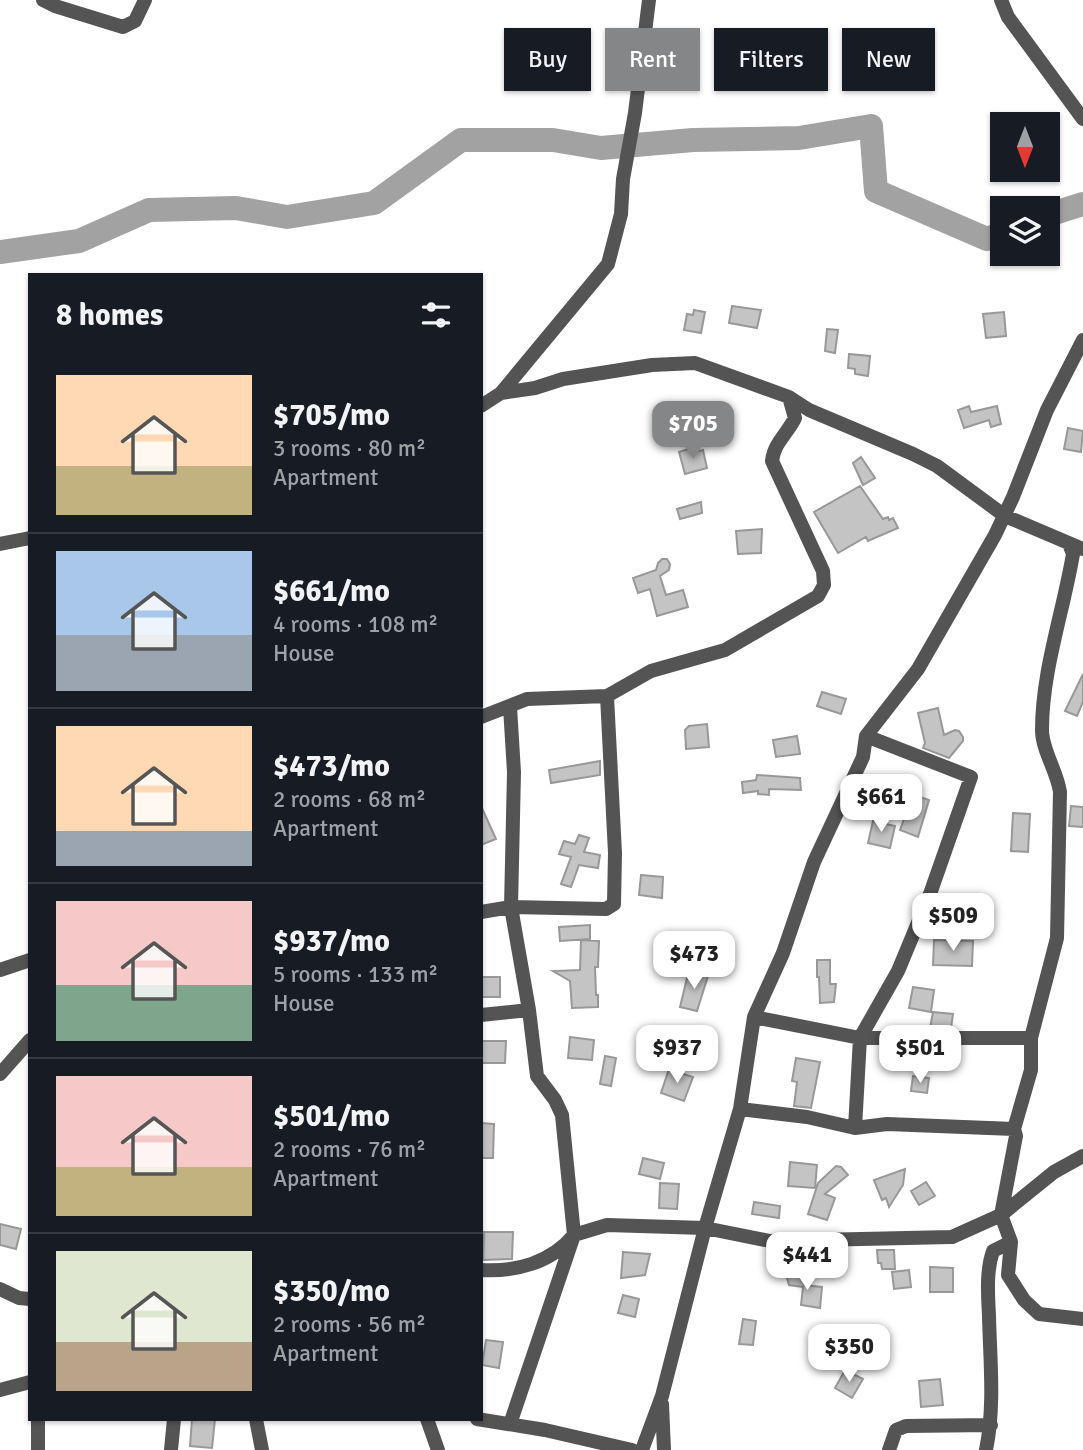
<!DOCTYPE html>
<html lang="en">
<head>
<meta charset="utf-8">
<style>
  :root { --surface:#171b24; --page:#242831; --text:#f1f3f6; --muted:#9ea1a6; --line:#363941; --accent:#858687 }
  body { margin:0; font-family:Signika,sans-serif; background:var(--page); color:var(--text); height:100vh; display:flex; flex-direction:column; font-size:26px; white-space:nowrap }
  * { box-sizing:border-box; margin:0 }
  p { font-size:23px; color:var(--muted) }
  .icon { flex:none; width:38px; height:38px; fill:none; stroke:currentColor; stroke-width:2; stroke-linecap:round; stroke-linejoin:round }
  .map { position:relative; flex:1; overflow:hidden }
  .panel { position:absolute; left:28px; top:273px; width:455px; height:1148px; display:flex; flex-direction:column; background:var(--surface); border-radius:0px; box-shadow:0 2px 5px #0004 }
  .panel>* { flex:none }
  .hud { position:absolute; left:504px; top:28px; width:472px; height:63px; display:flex; gap:14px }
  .needle { width:46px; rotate:180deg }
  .fabs { position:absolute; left:990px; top:112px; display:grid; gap:14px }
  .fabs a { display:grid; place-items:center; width:70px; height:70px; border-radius:0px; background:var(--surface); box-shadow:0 2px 5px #0004; font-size:35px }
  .price { position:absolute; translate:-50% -60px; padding:0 16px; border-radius:14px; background:#fff; color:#222; font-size:23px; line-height:46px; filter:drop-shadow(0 2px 4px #0008) }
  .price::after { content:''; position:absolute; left:50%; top:42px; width:21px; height:16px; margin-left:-10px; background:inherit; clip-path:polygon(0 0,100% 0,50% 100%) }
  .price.selected { background:var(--accent); color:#fff }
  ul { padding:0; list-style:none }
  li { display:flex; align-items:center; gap:21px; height:175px; padding:0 28px }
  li+li { border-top:2px solid var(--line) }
  li span { display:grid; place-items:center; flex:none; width:196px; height:140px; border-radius:0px; color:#555 }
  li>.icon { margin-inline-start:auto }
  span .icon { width:84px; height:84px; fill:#fffc; stroke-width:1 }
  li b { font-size:30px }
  h2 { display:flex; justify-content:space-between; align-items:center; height:84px; padding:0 28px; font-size:30px }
  .pill { padding:0 24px; border-radius:0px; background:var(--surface); box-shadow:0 2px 5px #0004; font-size:24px; line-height:63px }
  .pill.selected { background:var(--accent); color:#fff }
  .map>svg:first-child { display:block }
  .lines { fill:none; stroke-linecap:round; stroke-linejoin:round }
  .river { stroke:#a2a2a2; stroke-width:24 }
  .building { fill:#c4c4c4; stroke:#989898; stroke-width:2 }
  .street { stroke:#545454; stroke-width:14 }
</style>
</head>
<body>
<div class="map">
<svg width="1083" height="1450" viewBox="0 0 1083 1450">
  <rect width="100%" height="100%" fill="#fff"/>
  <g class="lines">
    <path class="river" d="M1048,215L1083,204
      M0,252L79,241L149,210L236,208L287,217L374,203L461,140H553L601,148L693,140L799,138L871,126L876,191L987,239L1003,233"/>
  </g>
  <path class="building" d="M732,306L761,310L757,328L729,323Z
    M694,310L705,312L701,333L684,330L687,314L693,315Z
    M1004,312L1006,336L986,338L983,314Z
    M827,329L838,330L835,353L825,351Z
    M849,354L870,356L868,376L855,374V369L848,368Z
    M969,406L971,412L997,406L1001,424L991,427L989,420L964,428L958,410Z
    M1068,428L1083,431L1081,452L1064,449Z
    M692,448L693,453L703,450L707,468L685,474L679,452Z
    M861,457L875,478L863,485L853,463Z
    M860,486L883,519L888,517L889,520L893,518L898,528L868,541L866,537L838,553L814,512Z
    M701,502L702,513L680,519L677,509Z
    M762,529L761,553L738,554L736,531Z
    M662,559H667L670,564L669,570L660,576L666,595L683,590L688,607L657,616L650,589L638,593L633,578L656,570L658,563Z
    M1083,674V702L1077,716L1065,711Z
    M822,692L846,699L841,714L817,706Z
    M938,708L944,735L955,730L959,731L963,737V741L949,758L923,748L925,743L918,713Z
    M707,724L709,747L686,749L685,730L689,726Z
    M797,736L800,754L776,757L773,740Z
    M600,761V775L551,783L549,770Z
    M757,775L800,778L801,790L769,789V795L758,794V791L743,793L742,782L756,780Z
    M887,785L929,800L918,837L900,830L909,805L884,790Z
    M481,806L496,839L481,845Z
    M1071,806L1083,807V827L1069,826Z
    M1013,813L1030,814L1028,852L1011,851Z
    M873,821L895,826L890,848L868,843Z
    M579,835L589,838L584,852L600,855L598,868L579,865L571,887L561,884L571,857L559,854L564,841L575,844Z
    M641,875L663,877L662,898L639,895Z
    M590,925V939L560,941L559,927Z
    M581,940L599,941L598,967H595L596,995H598V1007L572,1008L570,981L553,971L580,970Z
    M934,940L973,941L972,966L933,965Z
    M817,960H830V984H836L834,1002L820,1003L819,977H817Z
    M689,970L708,976L697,1011L680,1007Z
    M481,977H500V997H481Z
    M913,987L934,990L931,1012L909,1008Z
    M933,1012L953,1014L951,1028H930Z
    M570,1037L594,1040L592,1060L568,1058Z
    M481,1041H506L505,1063H481Z
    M605,1056L616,1058L611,1086L600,1084Z
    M796,1058L820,1062L811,1108L794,1106L797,1082L792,1081Z
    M669,1069L693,1077L684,1101L661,1093Z
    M913,1076L929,1078L927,1093L911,1091Z
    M481,1123L494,1124L493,1158H481Z
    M643,1158L664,1163L660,1179L639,1174Z
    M790,1162L817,1165L815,1188L788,1186Z
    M836,1166L841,1167L848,1175L825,1194L835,1198L827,1220L808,1214L818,1183Z
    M905,1169L903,1185L889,1207L886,1198L882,1200L874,1180Z
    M926,1182L935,1196L919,1205L911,1191Z
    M660,1183L679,1184L677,1209L659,1208Z
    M754,1202L780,1206L779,1218L752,1214Z
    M0,1224L21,1229L16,1249L0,1245Z
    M484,1232H513L512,1259L483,1260Z
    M877,1250H894L895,1269H882L881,1263H878Z
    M623,1252L650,1254L645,1275L621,1278Z
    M930,1267L953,1268V1292H930Z
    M909,1270L911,1287L894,1289L892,1272Z
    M792,1273L799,1274L804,1285L822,1287L820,1308L801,1305L803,1287L789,1285L787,1278Z
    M623,1295L639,1299L635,1317L618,1313Z
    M743,1319L756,1321L753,1345L739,1344Z
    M486,1340L503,1342L499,1368L482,1365Z
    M845,1370L863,1379L852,1398L835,1388Z
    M940,1379L943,1405L921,1407L919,1381Z
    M192,1419H215L212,1448L190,1446Z"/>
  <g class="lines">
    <path class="street" d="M43,0L55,6L123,27L135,21L145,0
      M1001,0L1008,17L1083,119
      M501,393L535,388L563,379L652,365L695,363L789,397L809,410L913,454L937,466L1005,516L1083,549
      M481,406L501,393L608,264L621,214L623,179L635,113L649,0
      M0,544L30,538
      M1069,544L1073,554C1063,613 1042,671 1042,730C1042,750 1057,771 1060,792L1057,938L1031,1038V1070L1014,1129L1016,1136L1001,1215L1011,1242L1008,1275L1024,1300L1039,1314L1083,1319
      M481,717L527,699L607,696L651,671L725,650L818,596L824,585L823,571L772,461C774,443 787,434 795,418L789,397
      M481,912L511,907L606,909L614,904L615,853L607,696
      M0,970L30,960
      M481,1015L529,1010
      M754,1017L860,1038H1031
      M0,1074L30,1040
      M740,1109L807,1117L855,1128L887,1124L1014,1129
      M855,1128L860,1038L898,971L930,894L971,777L866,736
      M481,1270C516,1272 551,1263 574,1235L562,1115L555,1100L537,1076L529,1010L511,907L514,772L510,707
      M0,1289L19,1298L30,1299
      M0,1390L30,1382
      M662,1404L664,1450
      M256,1419L262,1450
      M427,1419L438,1450
      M477,1419L545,1430L632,1450
      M510,1424L574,1235L607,1225L705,1228L770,1241L952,1237L1001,1215L1054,1172L1083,1156
      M38,1450V1419
      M171,1450L174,1419
      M642,1450L662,1396L705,1228L740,1109L754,1017L783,953L814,862L863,757L866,736L918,669L995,535L1013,497L1047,410L1083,340
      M889,1450L896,1430L906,1426L991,1425
      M986,1450C995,1406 990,1360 989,1316C988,1295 986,1271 993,1251L1011,1242"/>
  </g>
</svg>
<div class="fabs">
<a><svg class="needle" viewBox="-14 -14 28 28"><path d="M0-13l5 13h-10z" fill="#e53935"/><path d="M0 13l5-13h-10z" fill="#9ea1a6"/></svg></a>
<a><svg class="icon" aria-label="layers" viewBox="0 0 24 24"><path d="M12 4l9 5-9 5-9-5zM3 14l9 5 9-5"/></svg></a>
</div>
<b class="price selected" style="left:693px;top:461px">$705</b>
<b class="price" style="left:881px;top:834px">$661</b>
<b class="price" style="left:953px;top:953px">$509</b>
<b class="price" style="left:694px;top:991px">$473</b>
<b class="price" style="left:677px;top:1085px">$937</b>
<b class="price" style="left:920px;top:1085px">$501</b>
<b class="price" style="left:807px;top:1292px">$441</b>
<b class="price" style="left:849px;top:1384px">$350</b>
<div class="hud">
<a class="pill">Buy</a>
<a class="pill selected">Rent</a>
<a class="pill">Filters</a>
<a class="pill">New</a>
</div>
<section class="panel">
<h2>8 homes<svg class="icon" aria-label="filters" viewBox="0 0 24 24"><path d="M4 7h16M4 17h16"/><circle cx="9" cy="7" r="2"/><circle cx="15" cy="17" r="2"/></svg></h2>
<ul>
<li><span style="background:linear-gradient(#ffd9b3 65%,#c2b280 0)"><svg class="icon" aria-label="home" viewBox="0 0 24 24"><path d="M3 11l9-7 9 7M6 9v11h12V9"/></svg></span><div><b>$705/mo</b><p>3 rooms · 80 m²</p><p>Apartment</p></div></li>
<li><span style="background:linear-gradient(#a9c7e8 60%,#9aa5b1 0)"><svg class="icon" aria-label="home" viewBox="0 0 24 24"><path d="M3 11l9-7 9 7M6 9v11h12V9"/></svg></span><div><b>$661/mo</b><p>4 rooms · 108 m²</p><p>House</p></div></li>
<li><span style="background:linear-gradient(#ffd9b3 75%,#9aa5b1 0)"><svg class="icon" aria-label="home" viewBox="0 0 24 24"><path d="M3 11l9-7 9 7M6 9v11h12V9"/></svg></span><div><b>$473/mo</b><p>2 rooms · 68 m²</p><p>Apartment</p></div></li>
<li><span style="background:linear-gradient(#f6c9c9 60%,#7fa58c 0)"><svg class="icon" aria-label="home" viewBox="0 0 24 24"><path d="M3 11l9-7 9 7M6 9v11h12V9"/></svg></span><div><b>$937/mo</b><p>5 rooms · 133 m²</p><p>House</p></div></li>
<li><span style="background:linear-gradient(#f6c9c9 65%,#c2b280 0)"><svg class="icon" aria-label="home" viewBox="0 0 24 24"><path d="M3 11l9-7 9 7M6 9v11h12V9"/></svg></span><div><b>$501/mo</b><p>2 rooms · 76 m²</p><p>Apartment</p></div></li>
<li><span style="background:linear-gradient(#dfe7d0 65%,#b9a48a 0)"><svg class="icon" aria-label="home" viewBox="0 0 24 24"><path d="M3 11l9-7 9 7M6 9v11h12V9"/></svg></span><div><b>$350/mo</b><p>2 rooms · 56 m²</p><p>Apartment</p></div></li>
</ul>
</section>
</div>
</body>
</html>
